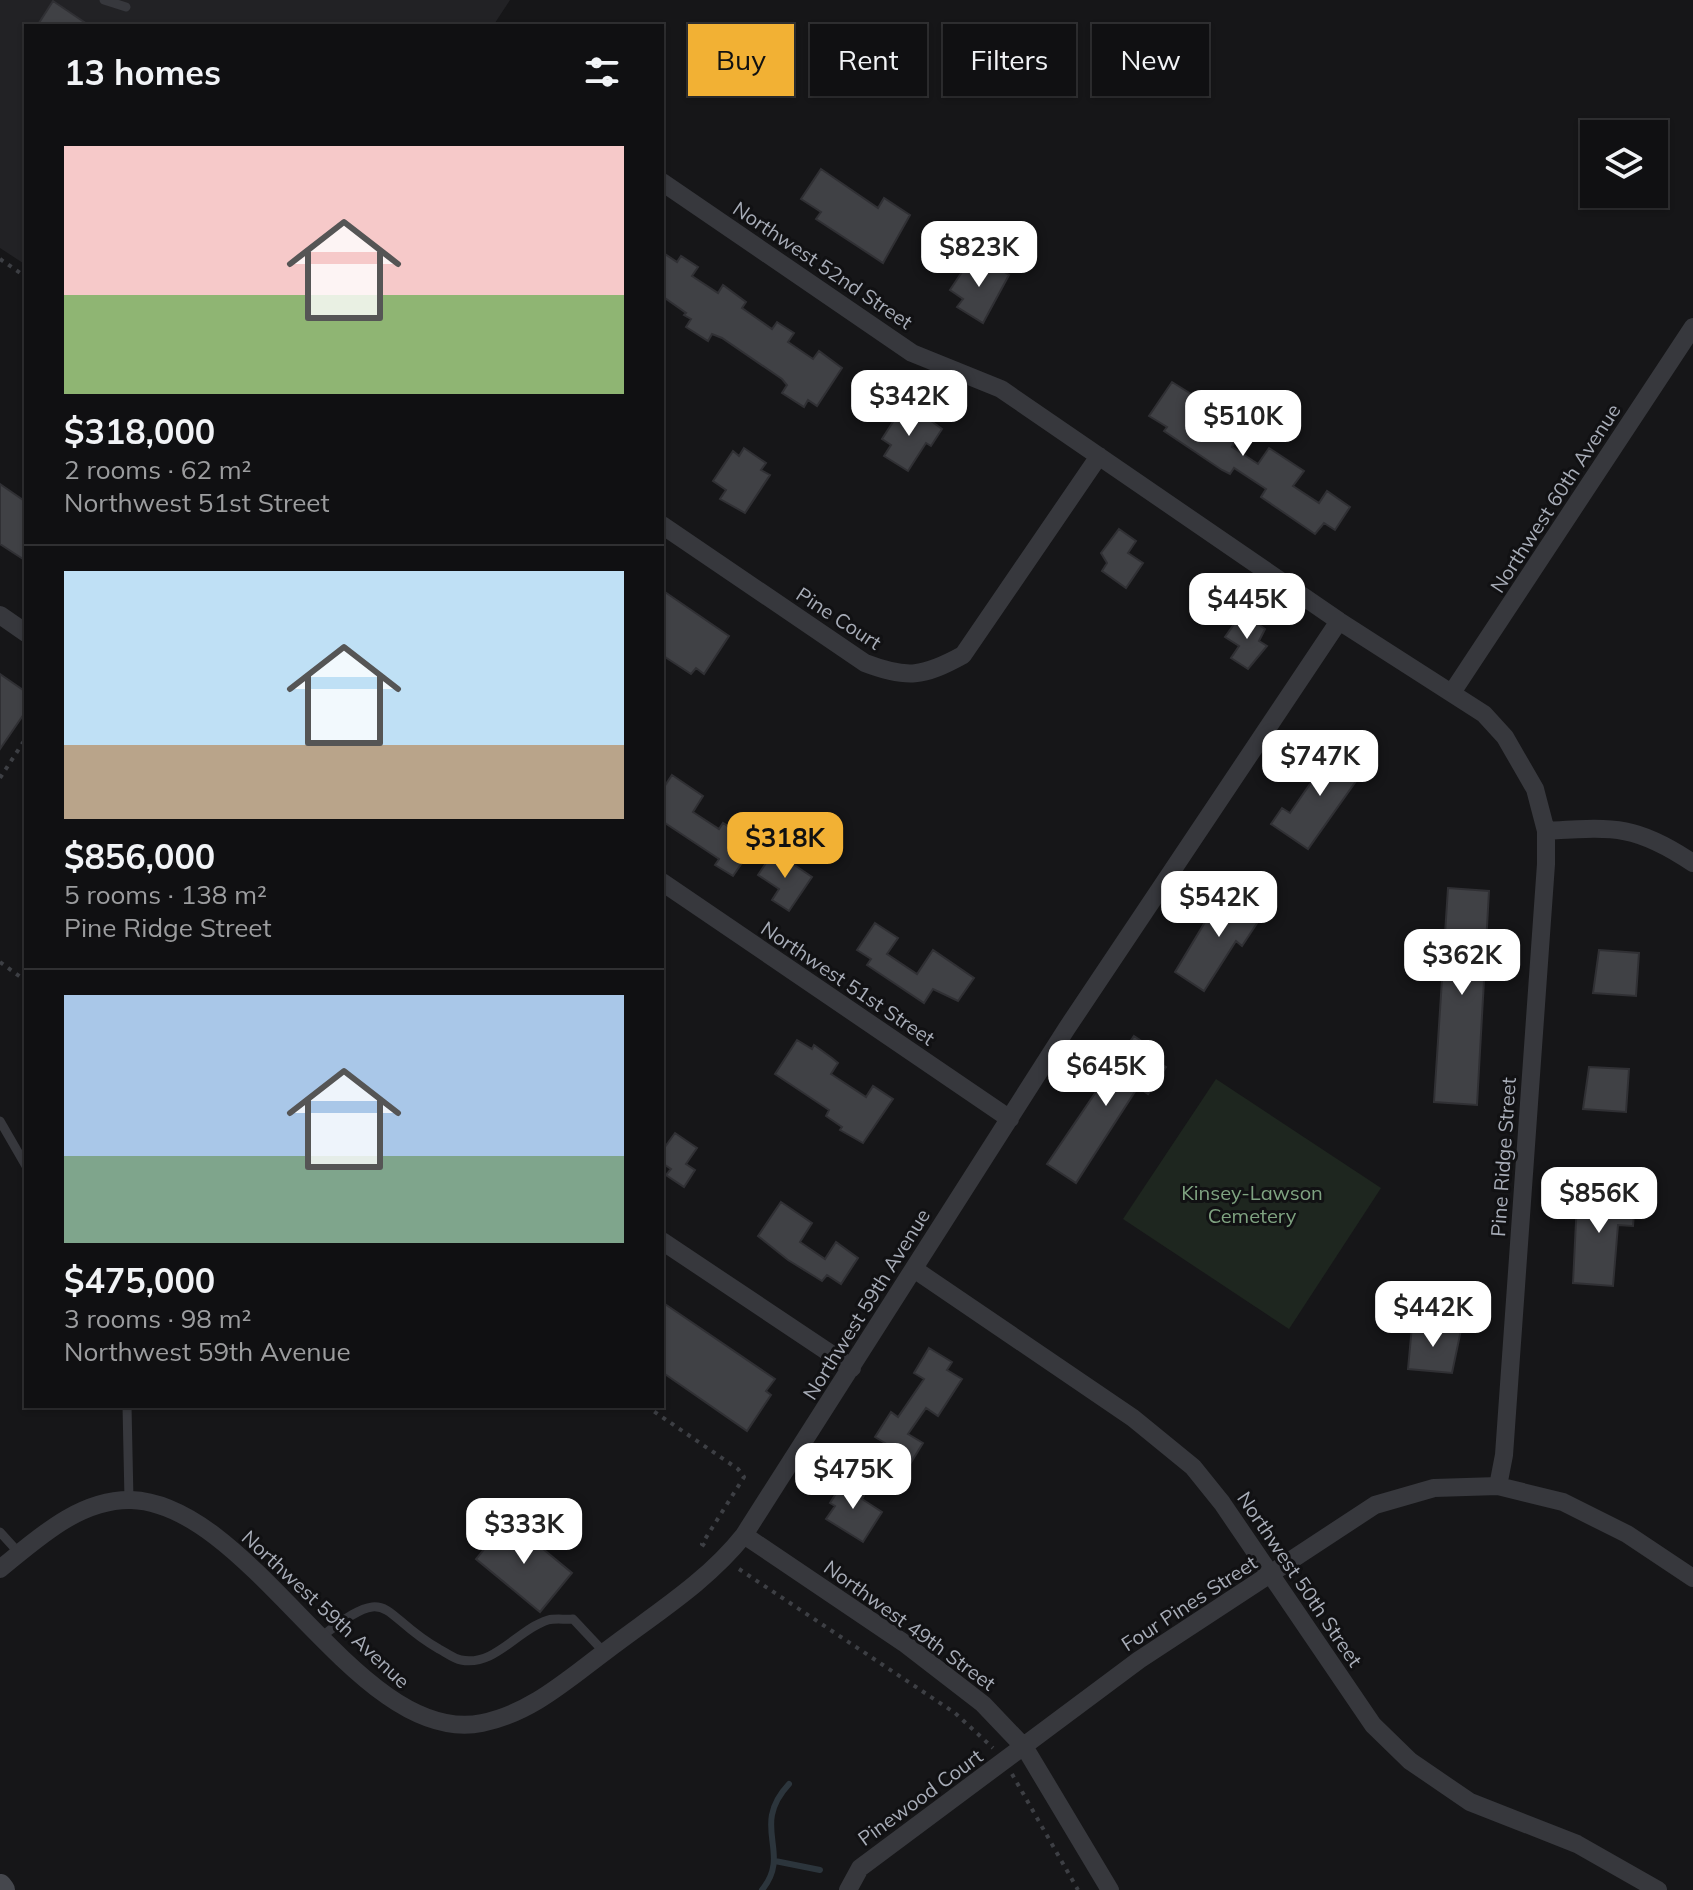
<!DOCTYPE html>
<html lang="en">
<head>
<meta charset="utf-8">
<style>
  :root { --surface:#101012; --page:#1e1e20; --text:#f1f3f6; --muted:#9c9d9f; --line:#303032; --accent:#f2b134 }
  body { margin:0; font-family:Mulish,sans-serif; background:var(--page); color:var(--text); height:100vh; display:flex; flex-direction:column; font-size:30px; white-space:nowrap }
  * { box-sizing:border-box; margin:0 }
  p { font-size:26px; color:var(--muted) }
  .icon { flex:none; width:44px; height:44px; fill:none; stroke:currentColor; stroke-width:2; stroke-linecap:round; stroke-linejoin:round }
  .map { position:relative; flex:1; overflow:hidden }
  .details { position:absolute; left:24px; top:24px; width:640px; height:1384px; display:flex; flex-direction:column; background:var(--surface); border-radius:0px; box-shadow:0 2px 6px #0004,0 0 0 2px var(--line) }
  .details>* { flex:none }
  .guide { position:absolute; left:688px; top:24px; width:760px; height:72px; display:flex; gap:16px }
  .fabs { position:absolute; left:1580px; top:120px; display:grid; gap:16px }
  .fabs a { display:grid; place-items:center; width:88px; height:88px; border-radius:0px; background:var(--surface); box-shadow:0 2px 6px #0004,0 0 0 2px var(--line); font-size:40px }
  .price { position:absolute; translate:-50% -68px; padding:0 18px; border-radius:16px; background:#fff; color:#222; font-size:26px; line-height:52px; filter:drop-shadow(0 2px 4px #0008) }
  .price::after { content:''; position:absolute; left:50%; top:48px; width:24px; height:18px; margin-left:-12px; background:inherit; clip-path:polygon(0 0,100% 0,50% 100%) }
  .price.on { background:var(--accent); color:#111 }
  ul { padding:0; list-style:none }
  li { display:grid; align-content:center; gap:16px; height:424px; padding:0 40px }
  li+li { border-top:2px solid var(--line) }
  li span { display:grid; place-items:center; height:248px; border-radius:0px; color:#555 }
  li>.icon { margin-inline-start:auto }
  span .icon { width:144px; height:144px; fill:#fffc; stroke-width:1 }
  li b { font-size:34px }
  h2 { display:flex; justify-content:space-between; align-items:center; height:96px; padding:0 40px; font-size:34px }
  .tag { padding:0 28px; border-radius:0px; background:var(--surface); box-shadow:0 2px 6px #0004,0 0 0 2px var(--line); font-size:28px; line-height:72px }
  .tag.on { background:var(--accent); color:#111 }
  .map>svg:first-child { display:block }
  .built { fill:#222225 }
  .green { fill:#1e261f }
  .lines { fill:none; stroke-linecap:round; stroke-linejoin:round }
  .stream { stroke:#2c353c; stroke-width:6 }
  .building { fill:#404145; stroke:#303034; stroke-width:2 }
  .path { stroke:#3d3f44; stroke-width:4; stroke-dasharray:4 6; stroke-linecap:butt }
  .lane { stroke:#37383d; stroke-width:9 }
  .street { stroke:#37383d; stroke-width:18 }
  .secondary { stroke:#45474d; stroke-width:24 }
  .labels { text-anchor:middle; dominant-baseline:central; stroke-width:6; stroke-linejoin:round; paint-order:stroke }
  .street-label { font-size:20px; fill:#a8adb8; stroke:#111113 }
  .park-label { font-size:20px; fill:#7fa381; stroke:#111113 }
</style>
</head>
<body>
<div class="map">
<svg width="1693" height="1890" viewBox="0 0 1693 1890">
  <rect width="100%" height="100%" fill="#161618"/>
  <path class="built" d="M0,0H510L493,26H26V265L0,248Z"/>
  <path class="green" d="M1216,1079L1381,1188L1289,1329L1123,1219Z"/>
  <g class="lines">
    <path class="stream" d="M775,1861L820,1870
      M762,1890C793,1852 749,1827 789,1784"/>
  </g>
  <path class="building" d="M53,1L90,26H37Z
    M821,169L878,208L884,198L910,215L883,263L816,219L821,212L801,199Z
    M662,252L677,262L681,256L698,267L692,276L718,293L723,285L746,302L742,308L772,329L777,322L794,333L788,342L813,359L819,351L842,368L817,406L808,400L804,407L782,393L787,385L782,379L722,338L712,334L708,341L686,327L691,319L684,315L686,313L662,296Z
    M984,258L1009,275L983,323L957,307L963,299L950,290L968,263L977,269Z
    M1172,382L1242,426L1232,447L1258,464L1269,448L1304,471L1293,486L1319,503L1327,491L1350,507L1335,530L1324,523L1315,534L1261,497L1266,489L1234,468L1230,474L1222,470L1164,431L1167,427L1149,416Z
    M900,411L914,420L919,412L942,429L931,446L926,443L908,471L884,456L891,445L882,439Z
    M744,448L766,463L761,470L770,475L745,513L720,499L726,490L713,481L733,451L739,456Z
    M0,484L26,502V561L0,544Z
    M1119,529L1136,541L1128,553L1143,563L1126,588L1102,571L1107,563L1101,553Z
    M662,590L729,636L704,674L696,668L691,674L662,655Z
    M1242,613L1265,629L1259,641L1267,646L1248,669L1231,658L1239,646L1225,637Z
    M0,674L26,692V711L0,749Z
    M1336,747L1366,767L1308,849L1271,824L1282,808L1290,813L1312,781L1305,777L1316,760L1324,766Z
    M672,775L703,796L693,812L719,829L723,823L746,838L735,854L744,860L733,876L715,865L719,859L662,821V790Z
    M774,851L812,877L789,911L772,900L779,889L758,875Z
    M1448,888L1489,891L1477,1105L1434,1102Z
    M1236,891L1265,911L1242,946L1236,941L1204,991L1175,972L1216,904L1224,909Z
    M875,923L898,938L887,954L917,974L933,950L974,978L958,1001L933,989L924,1003L867,965L871,959L857,950Z
    M1599,950L1639,953L1636,996L1593,993Z
    M1134,1036L1155,1050L1150,1057L1166,1067L1148,1094L1138,1087L1076,1183L1047,1164Z
    M797,1040L812,1049L814,1045L832,1058L838,1063L831,1074L866,1097L873,1086L893,1099L863,1143L840,1130L842,1127L826,1116L829,1110L775,1074Z
    M1589,1067L1629,1069L1626,1112L1583,1109Z
    M675,1133L697,1148L686,1164L695,1170L684,1187L666,1175L671,1169L662,1163V1151Z
    M1588,1186L1622,1189L1621,1200L1635,1201L1633,1226L1618,1225L1613,1286L1573,1283L1577,1201L1587,1202Z
    M781,1202L812,1223L800,1242L825,1259L836,1242L858,1258L841,1284L827,1275L822,1281L788,1260L758,1236Z
    M662,1302L775,1379L766,1391L771,1395L747,1431L662,1372Z
    M1412,1326L1461,1330L1452,1373L1408,1369Z
    M929,1348L952,1362L947,1370L962,1379L938,1416L926,1408L908,1434L923,1443L900,1480L872,1462L885,1443L875,1437L891,1412L898,1417L924,1379L914,1373Z
    M846,1478L866,1491L862,1499L882,1512L863,1542L826,1519L835,1506L830,1503Z
    M508,1520L572,1573L540,1612L476,1559Z"/>
  <g class="lines">
    <path class="path" d="M0,259L26,277
      M0,778L26,738
      M0,962L26,981
      M646,1406L738,1469L744,1477L702,1544L708,1548
      M739,1569L955,1713L993,1748
      M1012,1774L1078,1890"/>
    <path class="lane" d="M104,0L126,7
      M0,1121L26,1166
      M127,1406L129,1500
      M0,1532L19,1553
      M321,1637C393,1580 378,1615 439,1649C445,1652 454,1659 461,1660C495,1667 518,1629 548,1620C556,1618 566,1620 573,1619L604,1652"/>
    <path class="street" d="M662,182L912,353L1001,389L1339,621L1484,714L1505,737L1535,789L1546,831V864L1504,1455L1498,1486
      M662,525L865,663C907,679 923,677 963,655L1099,456
      M0,615L26,633
      M1453,691L1693,327
      M1546,831C1613,827 1635,824 1693,863
      M662,882L1010,1119
      M662,1241L852,1368
      M914,1269L1133,1418L1193,1467L1222,1503L1373,1725L1410,1761L1470,1802L1577,1844L1658,1890
      M744,1535L904,1643L983,1704L1025,1748L1110,1890
      M0,1569C37,1539 79,1499 131,1500C254,1504 358,1748 482,1723C531,1713 567,1680 606,1651C653,1615 707,1582 744,1535L1067,1028L1339,621
      M848,1890L860,1868L1139,1660L1375,1505L1434,1488L1498,1486L1563,1502L1627,1534L1693,1578"/>
    <path class="secondary" d="M0,1886L3,1890"/>
  </g>
  <g class="labels">
    <g class="street-label">
      <text transform="translate(823 265) rotate(34)">Northwest 52nd Street</text>
      <text transform="translate(1555 498) rotate(-57)">Northwest 60th Avenue</text>
      <text transform="translate(839 618) rotate(33)">Pine Court</text>
      <text transform="translate(848 983) rotate(34)">Northwest 51st Street</text>
      <text transform="translate(1503 1157) rotate(-86)">Pine Ridge Street</text>
      <text transform="translate(866 1304) rotate(-58)">Northwest 59th Avenue</text>
      <text transform="translate(1300 1579) rotate(56)">Northwest 50th Street</text>
      <text transform="translate(1189 1603) rotate(-33)">Four Pines Street</text>
      <text transform="translate(326 1609) rotate(43)">Northwest 59th Avenue</text>
      <text transform="translate(910 1625) rotate(36)">Northwest 49th Street</text>
      <text transform="translate(920 1797) rotate(-36)">Pinewood Court</text>
    </g>
    <g class="park-label">
      <text x="1252" y="1192">Kinsey-Lawson<tspan x="1252" dy="23">Cemetery</tspan></text>
    </g>
  </g>
</svg>
<div class="fabs">
<a><svg class="icon" aria-label="layers" viewBox="0 0 24 24"><path d="M12 4l9 5-9 5-9-5zM3 14l9 5 9-5"/></svg></a>
</div>
<b class="price" style="left:979px;top:289px">$823K</b>
<b class="price" style="left:909px;top:438px">$342K</b>
<b class="price" style="left:1243px;top:458px">$510K</b>
<b class="price" style="left:1247px;top:641px">$445K</b>
<b class="price" style="left:1320px;top:798px">$747K</b>
<b class="price on" style="left:785px;top:880px">$318K</b>
<b class="price" style="left:1219px;top:939px">$542K</b>
<b class="price" style="left:1462px;top:997px">$362K</b>
<b class="price" style="left:1106px;top:1108px">$645K</b>
<b class="price" style="left:1599px;top:1235px">$856K</b>
<b class="price" style="left:1433px;top:1349px">$442K</b>
<b class="price" style="left:853px;top:1511px">$475K</b>
<b class="price" style="left:524px;top:1566px">$333K</b>
<div class="guide">
<a class="tag on">Buy</a>
<a class="tag">Rent</a>
<a class="tag">Filters</a>
<a class="tag">New</a>
</div>
<section class="details">
<h2>13 homes<svg class="icon" aria-label="filters" viewBox="0 0 24 24"><path d="M4 7h16M4 17h16"/><circle cx="9" cy="7" r="2"/><circle cx="15" cy="17" r="2"/></svg></h2>
<ul>
<li><span style="background:linear-gradient(#f6c9c9 60%,#8fb573 0)"><svg class="icon" aria-label="home" viewBox="0 0 24 24"><path d="M3 11l9-7 9 7M6 9v11h12V9"/></svg></span><div><b>$318,000</b><p>2 rooms · 62 m²</p><p>Northwest 51st Street</p></div></li>
<li><span style="background:linear-gradient(#bfe0f5 70%,#b9a48a 0)"><svg class="icon" aria-label="home" viewBox="0 0 24 24"><path d="M3 11l9-7 9 7M6 9v11h12V9"/></svg></span><div><b>$856,000</b><p>5 rooms · 138 m²</p><p>Pine Ridge Street</p></div></li>
<li><span style="background:linear-gradient(#a9c7e8 65%,#7fa58c 0)"><svg class="icon" aria-label="home" viewBox="0 0 24 24"><path d="M3 11l9-7 9 7M6 9v11h12V9"/></svg></span><div><b>$475,000</b><p>3 rooms · 98 m²</p><p>Northwest 59th Avenue</p></div></li>
</ul>
</section>
</div>
</body>
</html>
